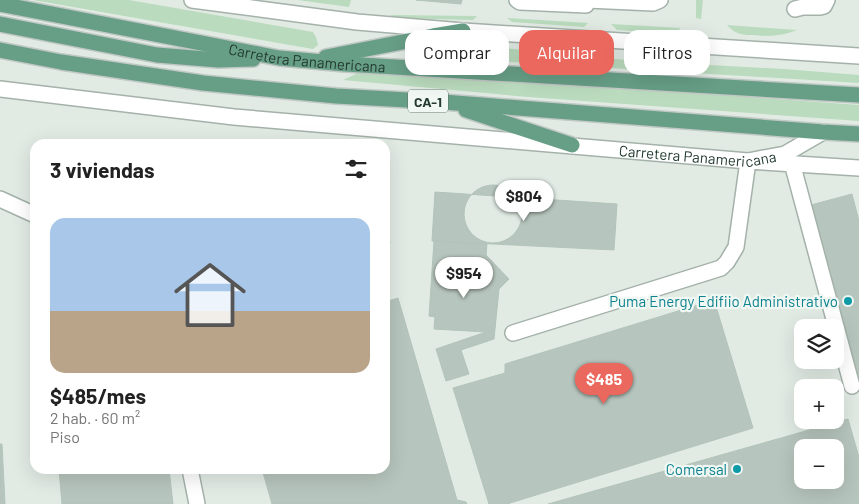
<!DOCTYPE html>
<html lang="es">
<head>
<meta charset="utf-8">
<style>
  :root { --surface:#fff; --page:#f6f6f6; --text:#222; --muted:#767676; --accent:#eb685e }
  body { margin:0; font-family:Barlow,sans-serif; background:var(--page); color:var(--text); height:100vh; display:flex; flex-direction:column; font-size:19px; white-space:nowrap }
  * { box-sizing:border-box; margin:0 }
  p { font-size:16px; color:var(--muted) }
  .icon { flex:none; width:28px; height:28px; fill:none; stroke:currentColor; stroke-width:2; stroke-linecap:round; stroke-linejoin:round }
  .map { position:relative; flex:1; overflow:hidden }
  .sheet { position:absolute; left:30px; top:139px; width:360px; height:335px; display:flex; flex-direction:column; background:var(--surface); border-radius:15px; box-shadow:0 5px 20px #0002 }
  .sheet>* { flex:none }
  .guide { position:absolute; left:405px; top:30px; width:379px; height:45px; display:flex; gap:10px }
  .fabs { position:absolute; left:794px; top:319px; display:grid; gap:10px }
  .fabs a { display:grid; place-items:center; width:50px; height:50px; border-radius:10px; background:var(--surface); box-shadow:0 5px 20px #0002; font-size:25px }
  .price { position:absolute; translate:-50% -42px; padding:0 11px; border-radius:18px; background:#fff; color:#222; font-size:16px; line-height:32px; filter:drop-shadow(0 1px 2px #0008) }
  .price::after { content:''; position:absolute; left:50%; top:30px; width:15px; height:11px; margin-left:-8px; background:inherit; clip-path:polygon(0 0,100% 0,50% 100%) }
  .price.current { background:var(--accent); color:#fff }
  ul { padding:0; list-style:none }
  li { display:grid; align-content:center; gap:10px; height:265px; padding:0 20px }
  li span { display:grid; place-items:center; height:155px; border-radius:15px; color:#555 }
  li>.icon { margin-inline-start:auto }
  span .icon { width:90px; height:90px; fill:#fffc; stroke-width:1 }
  li b { font-size:21px }
  h2 { display:flex; justify-content:space-between; align-items:center; height:60px; padding:0 20px; font-size:21px }
  .pill { padding:0 18px; border-radius:15px; background:var(--surface); box-shadow:0 5px 20px #0002; font-size:18px; line-height:45px }
  .pill.current { background:var(--accent); color:#fff }
  .map>svg:first-child { display:block }
  .green { fill:#badbbd }
  .building { fill:#b6c5bd; stroke:#b3c4ba; fill-rule:evenodd }
  .lines { fill:none; stroke-linecap:round; stroke-linejoin:round }
  .minor-casing { stroke:#a4b2aa; stroke-width:18 }
  .major-casing { stroke:#c1c8c5; stroke-width:18 }
  .minor { stroke:#fff; stroke-width:15 }
  .major { stroke:#679e86; stroke-width:15 }
  .culture-dot { fill:#0f9aa8; stroke:#f1f7f3; stroke-width:2 }
  .labels { text-anchor:middle; dominant-baseline:central; stroke-width:4.5; stroke-linejoin:round; paint-order:stroke }
  .shield { fill:#f1f7f3; stroke:#60736a; stroke-width:1 }
  .shield-label { font-size:14px; font-weight:bold; fill:#223a2f }
  .street-label { font-size:15px; fill:#223a2f; stroke:#f1f7f3 }
  .culture-label { font-size:15px; fill:#0d838f; stroke:#f1f7f3; text-anchor:end }
</style>
</head>
<body>
<div class="map">
<svg width="859" height="504" viewBox="0 0 859 504">
  <rect width="100%" height="100%" fill="#e1ebe4"/>
  <path class="green" d="M33,0H129L313,32L316,37L318,45L313,49Z
    M298,0H351L349,7Z
    M696,0H703L701,19L696,18Z
    M390,15L477,16L473,20L396,18Z
    M507,18L588,23L584,27L512,22Z
    M611,24L681,28L673,34L617,30Z
    M727,25L797,30C782,36 769,37 753,35C749,35 744,35 741,34C735,33 731,29 727,25Z
    M457,47L502,48L636,61L784,69L859,75V83L430,57L425,55L429,51Z
    M369,73L530,81L859,105V121L528,97L343,80L356,74Z"/>
  <path class="building" d="M416,0H462L461,4Z
    M464 214a29 29 0 1 1 58 0a29 29 0 1 1-58 0Z
    M435,192L617,204L614,250L432,241Z
    M852,194L859,221V380L857,381L811,205Z
    M385,241H390L385,282Z
    M434,241L487,244L486,255L509,279L499,289L494,339L461,350L469,374L446,381L436,349L486,332L434,329L435,317L429,316Z
    M398,298L457,500L466,502L467,504H272L262,469H385V302Z
    M714,300L753,428L507,504H489L453,388L505,373V364Z
    M848,419L859,457V504H548ZM802,448H835V480H802Z
    M0,444H2L5,504H0Z
    M59,469H169L173,504H62Z"/>
  <g class="lines">
    <g class="minor-casing">
      <g id="minor">
        <path d="M192,0L357,22L463,31L859,56"/>
        <path d="M517,0L520,2L586,5"/>
        <path d="M587,0L653,3L660,0"/>
        <path d="M795,9L803,7H820L824,6L827,0"/>
        <path id="s1" d="M0,89L234,117L748,161L785,154L823,132"/>
        <path d="M792,163L852,386"/>
        <path d="M0,199L35,215"/>
        <path d="M513,333L721,268L727,262L736,247L748,161L859,168"/>
        <path d="M190,469L197,504"/>
      </g>
    </g>
    <g class="major-casing">
      <g id="major">
        <path id="s2" d="M0,4L279,58L345,64L859,95"/>
        <path d="M0,24L157,55L218,60L253,59"/>
        <path d="M0,50L61,62L203,83L336,96L443,102L823,132L859,134"/>
        <path d="M326,57L433,36L463,31"/>
        <path d="M466,110L572,145"/>
      </g>
    </g>
    <use href="#minor" class="minor"/>
    <use href="#major" class="major"/>
  </g>
  <g class="culture-dot">
    <circle cx="848" cy="301" r="5"/>
    <circle cx="737" cy="469" r="5"/>
  </g>
  <g class="labels">
    <rect class="shield" x="408" y="89.5" width="40" height="23" rx="4"/>
    <g class="shield-label">
      <text x="428" y="101">CA-1</text>
    </g>
    <g class="street-label">
      <text stroke="none"><textPath href="#s2" startOffset="312">Carretera Panamericana</textPath></text>
      <text stroke="none"><textPath href="#s1" startOffset="701">Carretera Panamericana</textPath></text>
    </g>
    <g class="culture-label">
      <text x="838" y="301">Puma Energy Edifiio Administrativo</text>
      <text x="727" y="469">Comersal</text>
    </g>
  </g>
</svg>
<div class="fabs">
<a><svg class="icon" aria-label="layers" viewBox="0 0 24 24"><path d="M12 4l9 5-9 5-9-5zM3 14l9 5 9-5"/></svg></a>
<a>+</a>
<a>−</a>
</div>
<b class="price" style="left:524px;top:222px">$804</b>
<b class="price" style="left:464px;top:299px">$954</b>
<b class="price current" style="left:604px;top:405px">$485</b>
<div class="guide">
<a class="pill">Comprar</a>
<a class="pill current">Alquilar</a>
<a class="pill">Filtros</a>
</div>
<section class="sheet">
<h2>3 viviendas<svg class="icon" aria-label="filters" viewBox="0 0 24 24"><path d="M4 7h16M4 17h16"/><circle cx="9" cy="7" r="2"/><circle cx="15" cy="17" r="2"/></svg></h2>
<ul>
<li><span style="background:linear-gradient(#a9c7e8 60%,#b9a48a 0)"><svg class="icon" aria-label="home" viewBox="0 0 24 24"><path d="M3 11l9-7 9 7M6 9v11h12V9"/></svg></span><div><b>$485/mes</b><p>2 hab. · 60 m²</p><p>Piso</p></div></li>
</ul>
</section>
</div>
</body>
</html>
